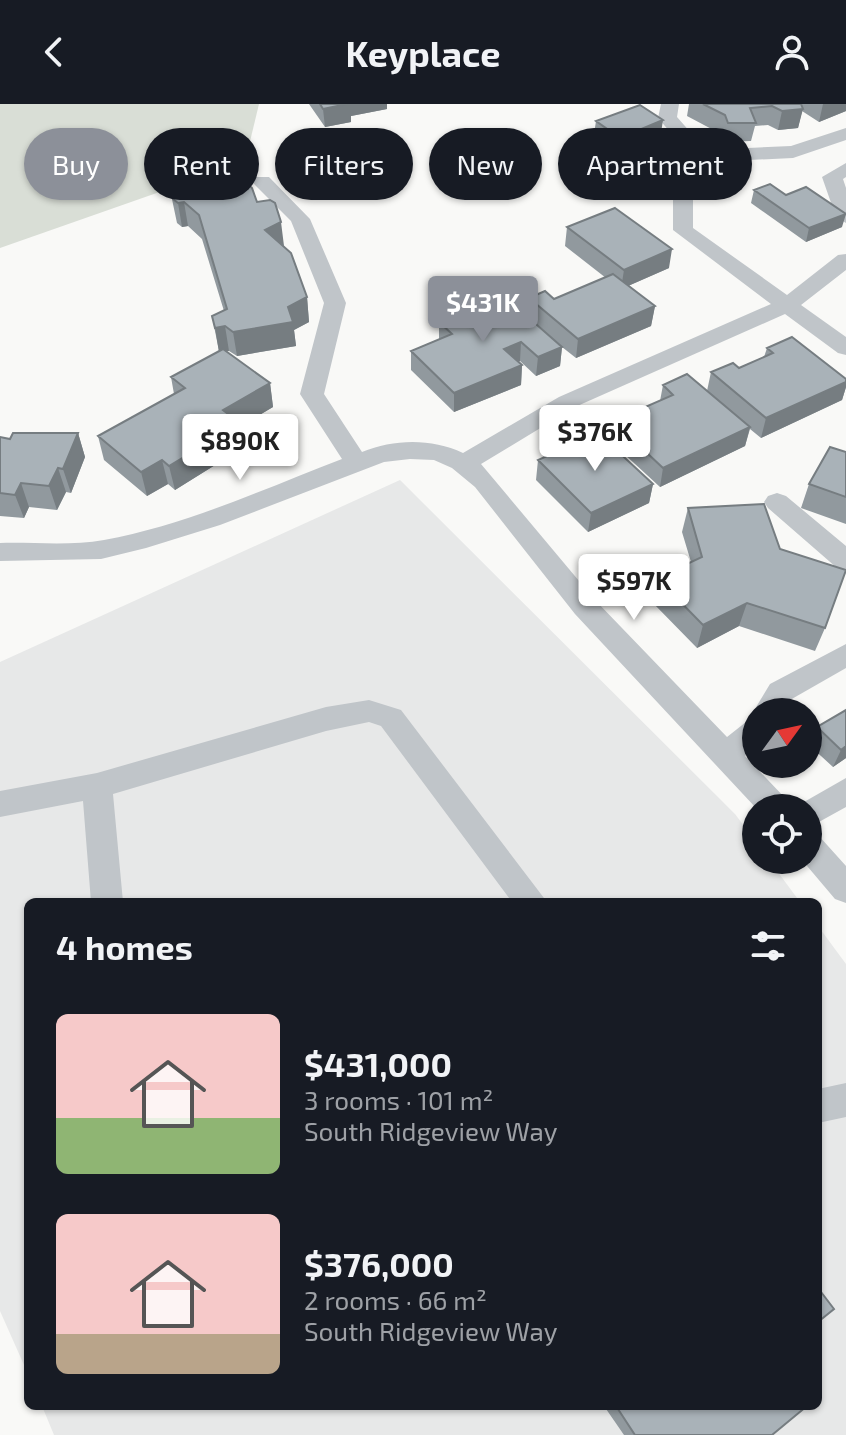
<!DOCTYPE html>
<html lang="en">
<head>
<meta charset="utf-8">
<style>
  :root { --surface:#171b24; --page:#242831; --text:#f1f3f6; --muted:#9ea1a6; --accent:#8c9099 }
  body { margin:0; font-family:"Exo 2",sans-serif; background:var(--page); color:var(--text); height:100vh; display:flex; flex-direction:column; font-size:30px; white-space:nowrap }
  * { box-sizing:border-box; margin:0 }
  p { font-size:26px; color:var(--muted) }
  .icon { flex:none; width:44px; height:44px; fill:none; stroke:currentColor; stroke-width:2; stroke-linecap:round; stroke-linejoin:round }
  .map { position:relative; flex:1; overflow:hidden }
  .panel { position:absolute; left:24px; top:794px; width:798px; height:512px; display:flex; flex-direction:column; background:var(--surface); border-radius:12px; box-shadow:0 2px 6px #0004 }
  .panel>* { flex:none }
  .hud { position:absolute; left:24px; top:24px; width:798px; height:72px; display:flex; gap:16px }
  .needle { width:52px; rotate:57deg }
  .buttons { position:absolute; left:742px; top:594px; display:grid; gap:16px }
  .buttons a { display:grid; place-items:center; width:80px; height:80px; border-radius:50%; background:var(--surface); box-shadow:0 2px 6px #0004; font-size:40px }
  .price { position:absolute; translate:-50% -68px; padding:0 18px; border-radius:8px; background:#fff; color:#222; font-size:26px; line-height:52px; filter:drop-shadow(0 2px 4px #0008) }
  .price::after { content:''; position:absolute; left:50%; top:48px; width:24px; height:18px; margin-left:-12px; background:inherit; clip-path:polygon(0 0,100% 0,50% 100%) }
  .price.on { background:var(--accent); color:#fff }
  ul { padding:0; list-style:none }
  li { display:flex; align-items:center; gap:24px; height:200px; padding:0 32px }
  li span { display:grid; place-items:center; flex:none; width:224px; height:160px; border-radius:12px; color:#555 }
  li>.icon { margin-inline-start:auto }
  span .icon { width:96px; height:96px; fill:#fffc; stroke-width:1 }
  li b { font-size:34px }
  h2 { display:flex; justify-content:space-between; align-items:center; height:96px; padding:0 32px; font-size:34px }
  .pill { padding:0 28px; border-radius:36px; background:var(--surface); box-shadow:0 2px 6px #0004; font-size:28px; line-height:72px }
  .pill.on { background:var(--accent); color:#fff }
  header { display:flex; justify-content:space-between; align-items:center; height:104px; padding:0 32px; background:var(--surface); font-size:36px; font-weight:700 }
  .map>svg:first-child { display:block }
  .built { fill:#e7e8e8 }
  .green { fill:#d9ded6 }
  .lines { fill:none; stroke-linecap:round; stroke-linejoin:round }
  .minor { fill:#c0c5c9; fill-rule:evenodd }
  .wall { fill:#91999e }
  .shaded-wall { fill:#767d81 }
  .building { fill:#a9b2b8; stroke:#767d81; stroke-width:2 }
</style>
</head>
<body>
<header><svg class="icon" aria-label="back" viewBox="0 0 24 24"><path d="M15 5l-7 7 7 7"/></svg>Keyplace<svg class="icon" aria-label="person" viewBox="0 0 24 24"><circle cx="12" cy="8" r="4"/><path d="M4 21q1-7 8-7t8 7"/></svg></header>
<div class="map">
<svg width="846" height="1331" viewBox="0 0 846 1331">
  <rect width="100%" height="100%" fill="#f9f9f7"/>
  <path class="built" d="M400,376L735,710L756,738V756H769L800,798H28V1270L0,1207V558Z
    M818,822L846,860V1331H54L42,1302H818Z"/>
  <path class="green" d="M0,0H259L245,58L0,144Z"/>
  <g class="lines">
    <path class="minor" d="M661,0H679L677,13L706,46L791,42L846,24V36L793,54L707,58L693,78V124L787,191L838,151L846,150V166L801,201L846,233V251L838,249L785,210L575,303L481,360L595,496L727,633L746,618L756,614V643L745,652L786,695L790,704H756L575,510L475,383L452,364L434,356L410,355L384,358L220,421L146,444L101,455L0,457V439C33,438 71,442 104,436C186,421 264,385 342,355L300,290L324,199L291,117L255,81L252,77L255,73H269L310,115L346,199L324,290L362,348C394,335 431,334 463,349L559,293L771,200L673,126V78L691,52L658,14Z
      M846,59V73L843,75L846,84V119L836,113L822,73Z
      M777,389L786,392L846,442V467L837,464L768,404L764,398L768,392Z
      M846,540V564L790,596L783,608H756V613L753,608L770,580Z
      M369,596L401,606L547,798H512L381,622L369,618L326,627L113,690L123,798H91L83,697L0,713V687L97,669L326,603Z
      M846,674V703L808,724V704L797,702Z
      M808,728L819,732L846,762V799L835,795L802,756H808Z
      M846,979V1013L818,1019V985Z"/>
  </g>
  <path class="wall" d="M309,0H387V5L351,12V18L325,23Z
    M689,0H846V7L819,18L802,7L798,24L778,26L768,21L755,22L751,37L724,38L721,30L687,12Z
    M596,17L661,29L619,47L594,30Z
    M169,81L257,98L284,142L307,193L309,218L294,226L296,242L237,252L229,247H226L270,279L273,303L241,322L244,343L175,386L168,380L147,392L104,356L98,332L174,290L171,273L219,247L212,212L224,207L202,135L188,122L182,123L177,119Z
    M754,86L786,91L842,123L806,138L751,99Z
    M567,123L669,164L628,182L655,202L651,222L576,254L562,243L560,262L536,272L520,257L518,258L522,261L521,281L454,308L411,266V247L439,235V218L527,212L529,194L554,195L606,174L565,142Z
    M767,244L846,275V283L842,296L761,334L750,325L745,342L660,383L610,337L613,317L660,297L663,281L707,287L711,268L739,264L764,253Z
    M78,329L85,353L71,389L66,388L57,406L29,403L24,414L0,412V333L10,335Z
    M846,348V420L801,404L809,380Z
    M538,356L653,380L649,399L588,428L536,376Z
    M688,404L780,445L825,524L815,547L739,522L697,544L652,498L657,474L691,458L682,428Z
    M846,606V654L833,663L809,641L817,623Z
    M604,1302H807L772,1331H624Z"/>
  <path class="shaded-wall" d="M347,0H387V5L351,12V18L325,23L323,5Z
    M823,0H846V7L819,18Z
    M803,5L798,24L778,26L782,7Z
    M663,16L661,29L619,47L620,34Z
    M184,98L188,122L182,123L178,99Z
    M846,110L842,123L806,138L809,124Z
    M281,118L284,142L265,126Z
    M672,145L669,164L621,185L624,166Z
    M307,193L309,218L294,226L296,242L237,252L233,228L288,203Z
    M655,202L651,222L576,254L578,235Z
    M225,222L229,247L219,248L215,224Z
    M521,238L520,257L503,264L504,245Z
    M562,243L560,262L536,272L538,253Z
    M522,261L521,281L454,308V289Z
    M846,278V283L842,296L761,334L766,314Z
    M270,279L273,303L241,322L244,343L175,386L169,362L223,306Z
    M750,323L745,342L660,383L663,364Z
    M78,329L85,353L71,389L63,365Z
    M162,356L168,380L147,392L141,368Z
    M58,364L66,388L57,406L49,382Z
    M21,379L29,403L24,414L15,391Z
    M653,380L649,399L588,428L591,409Z
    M747,499L739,522L697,544L703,521Z
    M846,642V654L833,663L841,646Z"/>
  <path class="building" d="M320,0H347L323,5Z
    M703,0H801L803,5L782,7L772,2L750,4L756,19H728L725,11Z
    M640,1L663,16L620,34L596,17Z
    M238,71L252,84L257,98L270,96L275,99L281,118L265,126L291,149L307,193L288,203L293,218L233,228L225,222L215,224L212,212L227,205L199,111L184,98L178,99L173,95L169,81Z
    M770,80L786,91L806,83L846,110L809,124L754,86Z
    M615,104L672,145L624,166L567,123Z
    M613,170L655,202L578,235L529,194L545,187L554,195Z
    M504,192L562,243L538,253L521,238L504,245L522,261L454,289L411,247L452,230L439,218Z
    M792,233L846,275V278L766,314L711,268L733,259L739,264L773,249L767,244Z
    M223,245L270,279L223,306L240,319L169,362L162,356L141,368L98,332L185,284L171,273Z
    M687,270L750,323L663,364L613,317L673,291L663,281Z
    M13,329H78L63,365L58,364L49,382L21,379L15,391L0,389V333L10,335Z
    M598,329L653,380L591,409L538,356Z
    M830,343L846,348V393L809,380Z
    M764,400L780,445L846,466L825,524L747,499L703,521L657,474L702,453L688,404Z
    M846,606V642L841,646L817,623Z
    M818,1184L834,1205L818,1218Z
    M616,1302H807L772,1331H635Z"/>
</svg>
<div class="buttons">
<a><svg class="needle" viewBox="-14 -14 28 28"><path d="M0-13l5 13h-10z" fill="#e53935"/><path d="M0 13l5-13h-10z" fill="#9ea1a6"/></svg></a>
<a><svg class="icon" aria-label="locate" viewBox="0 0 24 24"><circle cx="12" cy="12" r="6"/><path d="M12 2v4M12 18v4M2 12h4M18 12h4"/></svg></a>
</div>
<b class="price on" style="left:483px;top:240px">$431K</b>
<b class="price" style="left:595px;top:369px">$376K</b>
<b class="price" style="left:240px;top:378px">$890K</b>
<b class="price" style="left:634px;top:518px">$597K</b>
<div class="hud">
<a class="pill on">Buy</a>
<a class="pill">Rent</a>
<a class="pill">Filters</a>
<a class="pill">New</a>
<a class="pill">Apartment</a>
</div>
<section class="panel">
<h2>4 homes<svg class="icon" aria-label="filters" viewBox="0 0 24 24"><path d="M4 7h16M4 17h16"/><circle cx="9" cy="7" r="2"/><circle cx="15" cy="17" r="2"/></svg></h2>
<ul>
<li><span style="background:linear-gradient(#f6c9c9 65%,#8fb573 0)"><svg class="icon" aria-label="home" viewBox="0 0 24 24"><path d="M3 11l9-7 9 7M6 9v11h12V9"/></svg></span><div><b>$431,000</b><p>3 rooms · 101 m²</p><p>South Ridgeview Way</p></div></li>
<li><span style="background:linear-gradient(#f6c9c9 75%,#b9a48a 0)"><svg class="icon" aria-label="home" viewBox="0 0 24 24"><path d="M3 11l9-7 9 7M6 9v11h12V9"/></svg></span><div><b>$376,000</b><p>2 rooms · 66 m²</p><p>South Ridgeview Way</p></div></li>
</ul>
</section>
</div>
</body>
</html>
